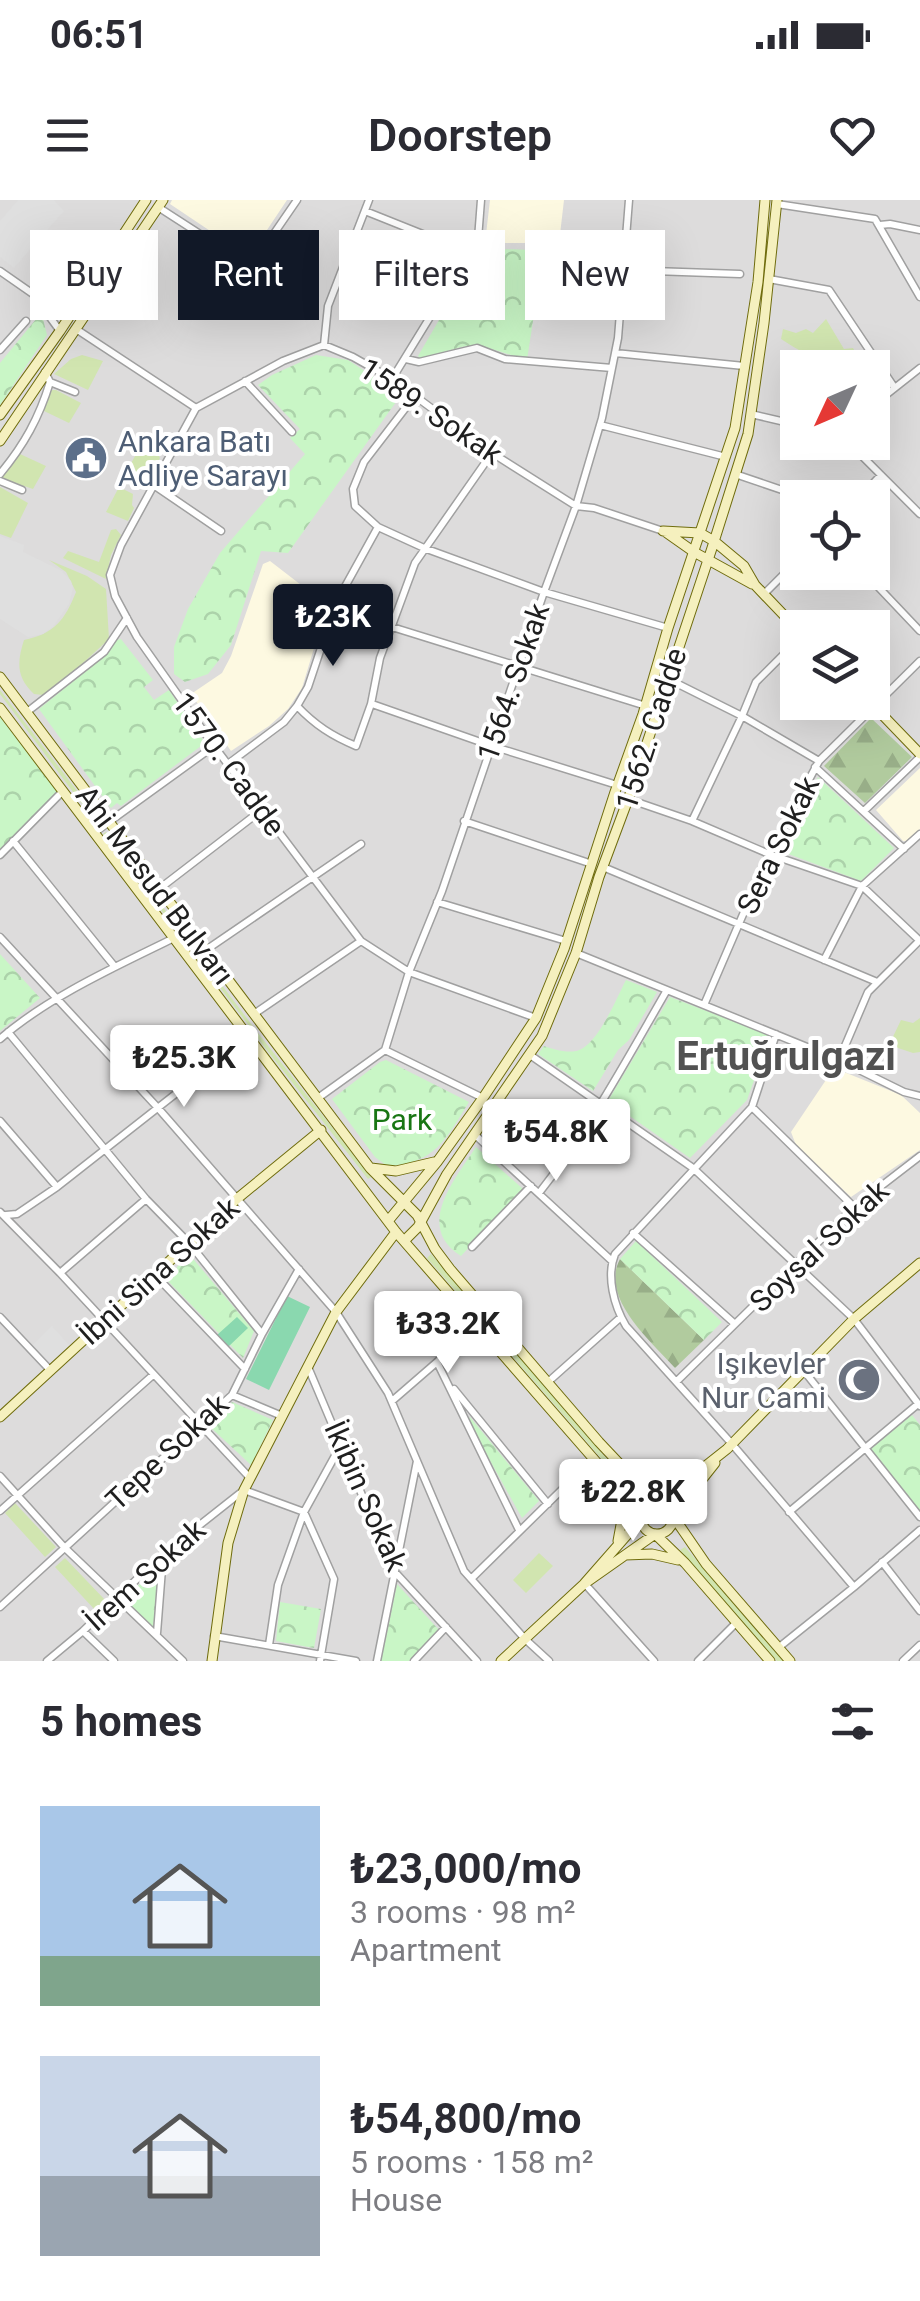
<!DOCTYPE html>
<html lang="en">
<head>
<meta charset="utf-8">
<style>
  :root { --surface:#fff; --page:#f2f2f3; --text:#2b2b33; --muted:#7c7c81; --accent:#111827 }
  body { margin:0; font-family:Roboto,sans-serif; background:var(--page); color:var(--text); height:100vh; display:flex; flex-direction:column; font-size:38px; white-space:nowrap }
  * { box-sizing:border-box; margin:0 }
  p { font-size:32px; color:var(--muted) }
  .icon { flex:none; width:55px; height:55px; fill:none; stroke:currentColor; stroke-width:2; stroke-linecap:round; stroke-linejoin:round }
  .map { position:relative; height:1461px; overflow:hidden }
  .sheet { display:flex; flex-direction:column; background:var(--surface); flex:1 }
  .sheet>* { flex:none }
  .top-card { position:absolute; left:30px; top:30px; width:860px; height:90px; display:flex; gap:20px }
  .needle { width:65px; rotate:226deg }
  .controls { position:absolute; left:780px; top:150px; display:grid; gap:20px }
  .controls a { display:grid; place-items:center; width:110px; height:110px; border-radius:0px; background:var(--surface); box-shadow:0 10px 40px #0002; font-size:50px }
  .price { position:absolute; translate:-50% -85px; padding:0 22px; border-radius:10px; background:#fff; color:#222; font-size:32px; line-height:65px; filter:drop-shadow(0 2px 5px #0008) }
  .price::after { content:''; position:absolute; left:50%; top:60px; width:30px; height:22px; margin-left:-15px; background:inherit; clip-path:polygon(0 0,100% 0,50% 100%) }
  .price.current { background:var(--accent); color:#fff }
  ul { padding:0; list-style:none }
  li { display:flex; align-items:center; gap:30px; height:250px; padding:0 40px }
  li span { display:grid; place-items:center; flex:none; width:280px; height:200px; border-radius:0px; color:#555 }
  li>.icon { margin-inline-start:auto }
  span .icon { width:120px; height:120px; fill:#fffc; stroke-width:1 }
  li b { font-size:42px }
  h2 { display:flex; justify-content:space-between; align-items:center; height:120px; padding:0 40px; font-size:42px }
  .tag { padding:0 35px; border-radius:0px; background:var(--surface); box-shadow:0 10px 40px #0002; font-size:35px; line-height:90px }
  .tag.current { background:var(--accent); color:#fff }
  .status { display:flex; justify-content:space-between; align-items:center; height:70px; padding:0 50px; background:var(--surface); direction:ltr }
  .status svg { height:28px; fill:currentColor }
  header { display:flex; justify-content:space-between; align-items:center; height:130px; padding:0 40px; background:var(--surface); font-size:45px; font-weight:600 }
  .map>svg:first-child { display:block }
  .residential { fill:#dddcdc; fill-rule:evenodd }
  .education { fill:#fdf9e1 }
  .grass { fill:#d1e5b0 }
  .forest { fill:url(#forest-firs) }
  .park { fill:url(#park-crowns) }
  .pitch { fill:#8ad8af }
  .parking { fill:#dfdfdf }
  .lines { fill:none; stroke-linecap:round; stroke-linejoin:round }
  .street-casing { stroke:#a0a0a0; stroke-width:9 }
  .secondary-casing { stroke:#6f6c0d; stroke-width:11 }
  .street { stroke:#fff; stroke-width:6 }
  .secondary { stroke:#f5f0be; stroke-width:9 }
  .labels { text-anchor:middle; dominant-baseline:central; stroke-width:8; stroke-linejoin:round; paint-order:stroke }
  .street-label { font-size:30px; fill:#1f1f1f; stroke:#fff }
  .service-label { font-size:30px; fill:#4e5e75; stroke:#fff; text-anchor:start }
  .park-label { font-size:30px; fill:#197614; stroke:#fff }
  .worship-label { font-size:30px; fill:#5b616d; stroke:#fff; text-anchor:end }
  .district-label { font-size:40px; font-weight:bold; fill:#525252; stroke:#fff }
</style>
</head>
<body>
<div class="status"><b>06:51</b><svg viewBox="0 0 49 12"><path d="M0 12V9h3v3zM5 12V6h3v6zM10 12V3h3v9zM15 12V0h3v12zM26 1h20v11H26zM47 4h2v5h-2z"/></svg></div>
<header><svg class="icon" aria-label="menu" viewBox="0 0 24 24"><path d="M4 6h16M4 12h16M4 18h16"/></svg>Doorstep<svg class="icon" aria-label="heart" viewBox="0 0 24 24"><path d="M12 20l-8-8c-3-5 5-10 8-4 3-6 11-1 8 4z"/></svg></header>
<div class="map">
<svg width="920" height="1461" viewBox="0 0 920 1461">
  <defs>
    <pattern id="forest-firs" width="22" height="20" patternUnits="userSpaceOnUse" patternTransform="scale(2.5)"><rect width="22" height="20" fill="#b1cb9e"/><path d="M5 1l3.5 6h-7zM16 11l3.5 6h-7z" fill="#98ae88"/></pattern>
    <pattern id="park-crowns" width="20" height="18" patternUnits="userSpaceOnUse" patternTransform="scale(2.5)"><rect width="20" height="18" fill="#c9f6c6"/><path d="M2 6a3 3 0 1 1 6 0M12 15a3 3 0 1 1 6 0" fill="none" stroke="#acd2aa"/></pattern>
  </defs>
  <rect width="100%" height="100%" fill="#efebe6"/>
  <path class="residential" d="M0,0H920V1461H0ZM798,168H872V242H798ZM798,298H872V372H798ZM798,428H872V502H798Z"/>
  <path class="education" d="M172,0H287L249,57L170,4Z
    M490,0H564L559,43H485Z
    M270,361L327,405L302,488L288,509L269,526L231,551L191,494L222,473L231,456L263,364Z
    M920,568V629L907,641H903L876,610Z
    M834,868L901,895L920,913V950L851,997L796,945L791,932Z"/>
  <path class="grass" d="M826,119L844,149L853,148L856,154C828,167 805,155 781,139L783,129L796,133L806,129L813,133Z
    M82,155L103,161L88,190L54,174L71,159Z
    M52,190H56L81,203L69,223L44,211L49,192Z
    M140,247L158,254L160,258L151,277L143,279L137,285L123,278Z
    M20,254L46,266L33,289L0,278Z
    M0,287L28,303L11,338L0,334Z
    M119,287L133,294L132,305L134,308L128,321L106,312Z
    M116,329L121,335L111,355L106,379L63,358L68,351L99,362L111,330Z
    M49,360L87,376L106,389L109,439L66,479L43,495L34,494C16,477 17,462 24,440C54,434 65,420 76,392L66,372Z
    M0,490L91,609L88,612L0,494Z
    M106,632L255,829L253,831L103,634Z
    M920,818V852L913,853L889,845L901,820L913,823Z
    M258,833L371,977L368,979L255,835Z
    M431,1054L617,1271L614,1273L427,1058Z
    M15,1303L56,1347L45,1357L5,1313Z
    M685,1347L783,1461H777L680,1350Z
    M539,1353L553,1366L526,1393L513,1380Z
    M65,1358L106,1401L96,1411L55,1367Z"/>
  <path class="forest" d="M871,518L912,557L865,603L824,566Z
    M620,1059L704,1140L675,1168C652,1142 599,1098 620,1059Z"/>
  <path class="park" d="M487,49C523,50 542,46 574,66L571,95L554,92L535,108L527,160L479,145L461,147L421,159L418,156L474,60Z
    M42,115L47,135L0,205V163L37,118Z
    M316,155L348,160L401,195L288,353L261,351L231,445L208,474L185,482L174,474V447L188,409L220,353L305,254L290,238L300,229L258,185L272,175Z
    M121,439L153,480L144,487L154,500L169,490L205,543L121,606L117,603L111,608L39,509L103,457L116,440Z
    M0,517L57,592L0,649Z
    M818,577L894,648L861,681L783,652Z
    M0,754L40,798L0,831Z
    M626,780L657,792L629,840L618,850L593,891L538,854L544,846C553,849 565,853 576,851C597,847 616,799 626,780Z
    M670,797L767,834L768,841L747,900L690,958L608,901Z
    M386,860L469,902C446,939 435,964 387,966L375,957L332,899L380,862Z
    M476,947L523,989L461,1056C414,1027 455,979 476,947Z
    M636,1041L722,1122L704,1140L620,1059Z
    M189,1054L254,1131L243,1158L166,1079Z
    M232,1202L273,1220L251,1265L208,1225Z
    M912,1215L920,1225V1312L869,1249Z
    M470,1217L539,1301L522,1318L468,1221Z
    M159,1367L153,1428L123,1399Z
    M397,1384L439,1430L409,1461H381Z
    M280,1402L321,1409L314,1448L276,1441Z"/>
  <path class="pitch" d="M287,1096L310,1107L269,1190L246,1179Z
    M237,1117L248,1128L228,1147L217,1135Z"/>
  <path class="parking" d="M18,0H54L64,11L14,68L0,57V21Z
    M0,336L24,345L23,352L62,371L71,381L73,388L69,404L53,427L43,434L28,437L0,419Z
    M52,1126L71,1147L51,1166L33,1145Z"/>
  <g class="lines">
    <g class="street-casing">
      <path id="street" d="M777,4L875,19L920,97
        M158,7L251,67L297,0
        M365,11L470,53
        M880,25L890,24L920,30
        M624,70L740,74
        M0,71L33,94L60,131
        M769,79L829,90L894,187
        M37,95L73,110
        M76,129L196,208
        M324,145L328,106L369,0
        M0,150L26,121
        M615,153L744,166
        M406,159L419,162L477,148L505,159L612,168
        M392,179L478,39L481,0
        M245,181L292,232
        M50,182L75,192
        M414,197L364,262L353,289L355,306L378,327L424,348L544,392L668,428
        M872,206L920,168
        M196,208L121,345L110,375L115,396L137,437L214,546L361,741L409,772L536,818
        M196,208L283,161L324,145L353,157L392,179L492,253L576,306L594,308L663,331
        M751,214L798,225
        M600,225L726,257
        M848,242L920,314
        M0,274C24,245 39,218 50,182L45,172
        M735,274L785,291L798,305
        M0,281L22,290
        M155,286L221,331
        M859,298L881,275
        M864,372L920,431
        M764,394L798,360
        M392,427L646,506
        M668,479L742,516L819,561
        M372,504L492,546L617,585
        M297,506C315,525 332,536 356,546L371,504L380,458L415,363L492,253
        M27,512L104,452L127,418
        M228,564L284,522L297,506L308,487L336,403L378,327
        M815,567L904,649
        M628,599L692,621L769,654L862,686L920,741
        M864,611L920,557
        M464,621L592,664
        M692,621L742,516L756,482L798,440
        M95,632L214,546
        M13,641L115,767
        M0,655L63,591
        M603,667L877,782
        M159,689L263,609
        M437,702L566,741
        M0,737L158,908L336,1112L388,1193L464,1371L525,1439L549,1461
        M206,750L361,644
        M576,753L839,860L904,892L920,896
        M824,760L862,686L920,634
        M704,805L769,654L819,561L920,461
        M254,814L361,741
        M8,832L146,999L189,1043L262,1134
        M776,834L752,907L615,1054C606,1076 614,1106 626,1126L732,1244L854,1387
        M0,839C48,797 117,766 174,738
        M530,855L693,968L854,1119L920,1206
        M839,860L868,792L919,741
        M318,898L385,850
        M483,898L385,850L409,772L442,691L544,392L576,306L602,218L618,138L629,0
        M752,907L854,1007
        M0,921L57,987
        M474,934L612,1061
        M539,993C589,930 627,859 667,790
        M0,1012L60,1073L250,1278
        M6,1015L17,1014L57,987L248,837
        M633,1033L735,1124
        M472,1047L531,986
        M60,1073L146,999
        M155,1075L245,1169
        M0,1117L50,1170
        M437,1162L519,1330
        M308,1167L394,1371L477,1461
        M804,1171L920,1317
        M677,1181L854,1007L920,956
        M548,1182L621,1117
        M454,1189L548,1304
        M232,1195L282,1216
        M392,1201L437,1162L475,1124
        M0,1276L64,1347L183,1461
        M0,1311L153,1175
        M789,1312L918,1204
        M882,1362L920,1411
        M471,1379L594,1258
        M585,1384L654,1461
        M0,1407L232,1195L262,1134L299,1069
        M83,1431L114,1461
        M157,1433L163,1356
        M214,1436L356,1461
        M269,1445L278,1385L304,1312L342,1243
        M778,1448L854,1387L920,1330
        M47,1461L83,1431L163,1354L244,1290L304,1312L334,1379L320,1461
        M377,1461L417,1261
        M414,1461L446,1427
        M698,1461L737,1422
        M903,1461L920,1445"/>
    </g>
    <g class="secondary-casing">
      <path id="secondary" d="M0,215L60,131L146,0
        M0,241L163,0
        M663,331L700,333L714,341L744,366L755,385L798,430
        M667,333L694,352L752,384
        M0,477L370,968L417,1015L435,1049L450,1069L599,1242L632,1277L660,1302L727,1249L854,1119L920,1063
        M870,502L920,554
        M0,508L396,1032L633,1304L641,1319L584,1384
        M371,968L396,971L434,962
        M388,1021L437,962L483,898L536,818L564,749L615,592L643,514L668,428L735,228L758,82L765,0
        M404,1041L418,1027L447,974L542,836L576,753L599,677L630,594L712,348L748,234L764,123L777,0
        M0,1217L238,998L321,930
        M715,1263L673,1316L706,1364L790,1461
        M628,1271L659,1278L691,1275
        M641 1318a16 16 0 1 1 32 0a16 16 0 1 1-32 0Z
        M618,1341L623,1314L620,1293
        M625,1355L652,1354L678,1360
        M212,1461L228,1343L244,1290L336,1112L396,1032
        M501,1461L584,1384L655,1334L685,1363L770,1461"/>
    </g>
    <use href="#street" class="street"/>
    <use href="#secondary" class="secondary"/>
  </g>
  <defs>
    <g id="civic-disc" transform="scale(2.25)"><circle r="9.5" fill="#5c6f8a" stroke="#fff"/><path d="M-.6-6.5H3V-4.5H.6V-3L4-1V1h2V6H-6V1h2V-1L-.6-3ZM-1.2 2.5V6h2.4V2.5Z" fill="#fff"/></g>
    <g id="mosque-disc" transform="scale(2.25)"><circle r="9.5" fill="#6b7280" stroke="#fff"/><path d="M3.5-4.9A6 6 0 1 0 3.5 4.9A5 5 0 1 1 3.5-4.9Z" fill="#fff"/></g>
  </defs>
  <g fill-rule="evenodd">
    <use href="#civic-disc" x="86" y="258"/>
    <use href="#mosque-disc" x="859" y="1180"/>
  </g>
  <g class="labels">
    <g class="street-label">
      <text transform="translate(431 211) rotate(34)">1589. Sokak</text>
      <text transform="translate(513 482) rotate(-71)">1564. Sokak</text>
      <text transform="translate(651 529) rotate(-72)">1562. Cadde</text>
      <text transform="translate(229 564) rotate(54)">1570. Cadde</text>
      <text transform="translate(778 645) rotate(-64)">Sera Sokak</text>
      <text transform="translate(155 685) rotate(53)">Ahi Mesud Bulvarı</text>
      <text transform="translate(819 1046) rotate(-43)">Soysal Sokak</text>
      <text transform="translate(159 1071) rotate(-42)">İbni Sina Sokak</text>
      <text transform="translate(167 1252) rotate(-43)">Tepe Sokak</text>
      <text transform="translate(366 1296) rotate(66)">İkibin Sokak</text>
      <text transform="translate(145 1375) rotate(-42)">İrem Sokak</text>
    </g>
    <g class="service-label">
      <text x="118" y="241">Ankara Batı<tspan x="118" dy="34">Adliye Sarayı</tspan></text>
    </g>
    <g class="park-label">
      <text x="402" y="919">Park</text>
    </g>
    <g class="worship-label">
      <text x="826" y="1163">Işıkevler<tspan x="826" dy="34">Nur Cami</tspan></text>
    </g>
    <g class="district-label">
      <text x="786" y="856">Ertuğrulgazi</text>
    </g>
  </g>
</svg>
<div class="controls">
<a><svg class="needle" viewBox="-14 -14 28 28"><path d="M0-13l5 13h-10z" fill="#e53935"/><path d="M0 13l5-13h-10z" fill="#7c7c81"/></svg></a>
<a><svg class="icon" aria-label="locate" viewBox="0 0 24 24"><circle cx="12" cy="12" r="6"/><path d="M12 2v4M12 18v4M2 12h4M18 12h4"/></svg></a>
<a><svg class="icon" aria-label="layers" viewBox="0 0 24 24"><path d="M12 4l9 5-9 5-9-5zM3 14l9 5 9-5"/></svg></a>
</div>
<b class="price current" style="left:333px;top:469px">₺23K</b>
<b class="price" style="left:184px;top:910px">₺25.3K</b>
<b class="price" style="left:556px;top:984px">₺54.8K</b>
<b class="price" style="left:448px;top:1176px">₺33.2K</b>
<b class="price" style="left:633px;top:1344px">₺22.8K</b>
<div class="top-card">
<a class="tag">Buy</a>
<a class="tag current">Rent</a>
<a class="tag">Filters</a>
<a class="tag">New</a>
</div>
</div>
<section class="sheet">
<h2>5 homes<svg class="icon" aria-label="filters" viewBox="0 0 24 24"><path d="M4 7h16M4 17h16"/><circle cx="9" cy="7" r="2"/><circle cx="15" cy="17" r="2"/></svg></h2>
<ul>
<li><span style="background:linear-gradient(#a9c7e8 75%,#7fa58c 0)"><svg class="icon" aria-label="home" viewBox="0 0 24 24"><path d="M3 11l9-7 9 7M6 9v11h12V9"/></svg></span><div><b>₺23,000/mo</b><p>3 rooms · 98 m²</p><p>Apartment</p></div></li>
<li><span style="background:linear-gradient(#c9d6e8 60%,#9aa5b1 0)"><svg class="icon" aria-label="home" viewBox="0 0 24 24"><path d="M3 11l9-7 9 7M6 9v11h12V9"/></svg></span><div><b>₺54,800/mo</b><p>5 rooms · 158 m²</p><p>House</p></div></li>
</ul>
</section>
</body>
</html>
